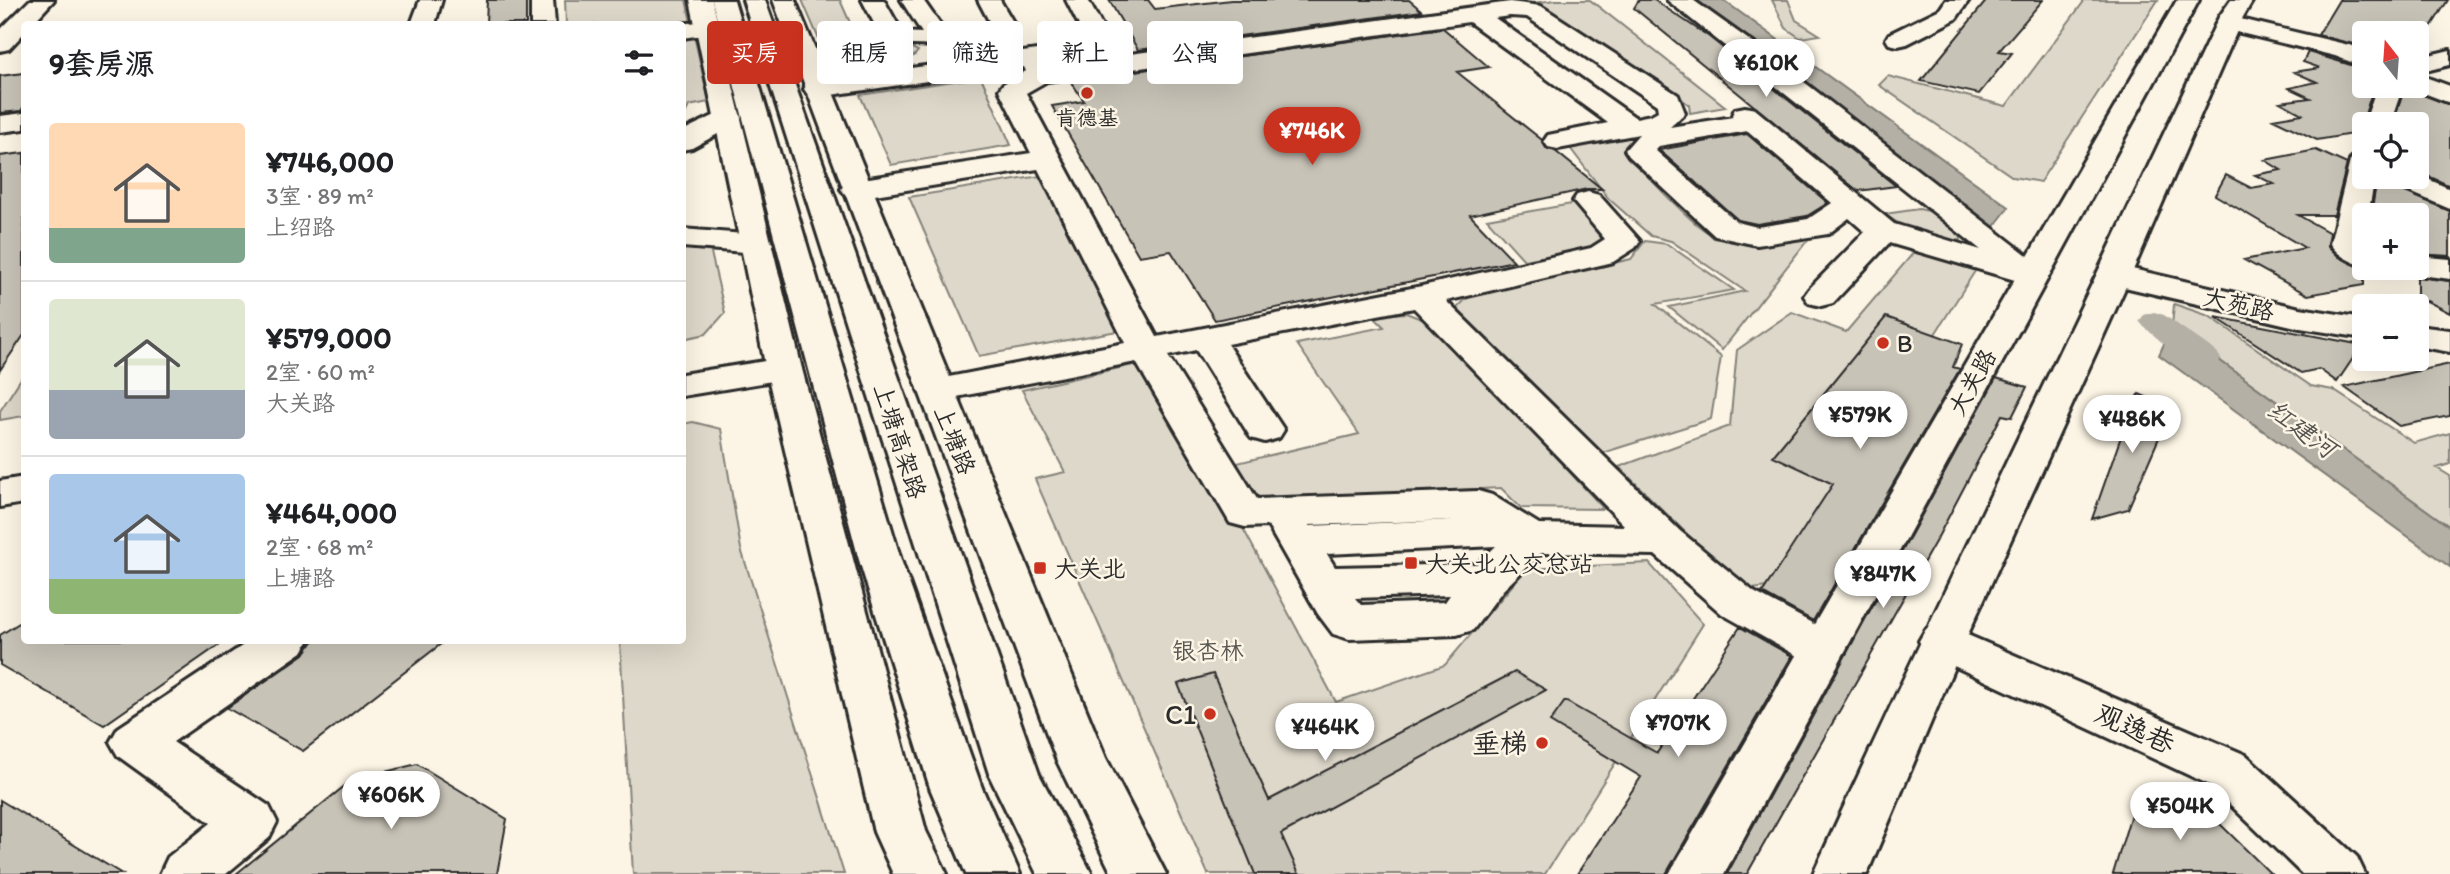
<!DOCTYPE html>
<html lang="zh">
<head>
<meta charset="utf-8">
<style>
  :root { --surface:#fff; --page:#f2f2f2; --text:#202124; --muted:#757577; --line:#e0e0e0; --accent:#c8321e }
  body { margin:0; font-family:Itim,"LXGW WenKai TC",sans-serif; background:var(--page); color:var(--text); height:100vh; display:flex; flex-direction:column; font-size:26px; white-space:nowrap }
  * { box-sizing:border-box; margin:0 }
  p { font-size:23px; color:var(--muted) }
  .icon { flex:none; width:38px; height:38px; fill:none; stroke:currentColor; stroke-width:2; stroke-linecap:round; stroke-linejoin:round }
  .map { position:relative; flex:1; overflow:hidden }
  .drawer { position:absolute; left:21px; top:21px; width:665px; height:623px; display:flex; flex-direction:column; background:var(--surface); border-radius:7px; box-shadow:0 7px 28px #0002 }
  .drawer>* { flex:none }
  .banner { position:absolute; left:707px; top:21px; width:665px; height:63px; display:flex; gap:14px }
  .needle { width:46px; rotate:343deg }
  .tools { position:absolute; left:2352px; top:21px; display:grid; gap:14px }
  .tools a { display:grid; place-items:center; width:77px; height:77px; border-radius:7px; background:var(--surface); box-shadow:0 7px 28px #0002; font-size:35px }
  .price { position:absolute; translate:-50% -60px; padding:0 16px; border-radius:24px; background:#fff; color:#222; font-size:23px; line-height:46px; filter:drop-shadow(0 2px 4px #0008) }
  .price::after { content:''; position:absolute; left:50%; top:42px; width:21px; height:16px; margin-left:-10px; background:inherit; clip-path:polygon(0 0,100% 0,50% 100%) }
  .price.current { background:var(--accent); color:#fff }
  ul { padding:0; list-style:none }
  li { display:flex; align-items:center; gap:21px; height:175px; padding:0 28px }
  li+li { border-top:2px solid var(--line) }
  li span { display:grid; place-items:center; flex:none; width:196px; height:140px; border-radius:7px; color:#555 }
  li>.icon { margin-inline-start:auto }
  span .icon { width:84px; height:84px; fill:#fffc; stroke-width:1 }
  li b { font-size:30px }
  h2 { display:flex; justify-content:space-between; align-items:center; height:84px; padding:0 28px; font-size:30px }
  .chip { padding:0 24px; border-radius:7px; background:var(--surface); box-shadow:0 7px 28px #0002; font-size:24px; line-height:63px }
  .chip.current { background:var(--accent); color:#fff }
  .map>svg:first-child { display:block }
  .green { fill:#ded8ca; stroke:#84827a; stroke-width:2 }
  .water { fill:#b4b0a5; stroke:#7d7b74; stroke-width:2 }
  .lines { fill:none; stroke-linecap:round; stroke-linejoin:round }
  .canal { fill:#b4b0a5; fill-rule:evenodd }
  .building { fill:#c8c3b7; stroke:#2b2b2b; stroke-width:2 }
  .minor-casing { stroke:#2b2b2b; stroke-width:6 }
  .major-casing { stroke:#2b2b2b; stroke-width:6 }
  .highway-casing { stroke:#2b2b2b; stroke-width:6 }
  .minor { fill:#fcf5e5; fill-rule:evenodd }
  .major { fill:#fcf5e5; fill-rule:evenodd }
  .highway { fill:#fcf5e5; fill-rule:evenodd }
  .poi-dot { fill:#c8321e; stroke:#fcf5e5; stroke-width:2.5 }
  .labels { text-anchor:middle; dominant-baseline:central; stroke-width:5; stroke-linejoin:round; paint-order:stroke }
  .far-poi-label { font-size:21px; fill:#2b2b2b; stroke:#fcf5e5 }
  .street-label { font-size:24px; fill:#2b2b2b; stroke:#fcf5e5 }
  .poi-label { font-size:24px; fill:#2b2b2b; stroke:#fcf5e5; text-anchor:start }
  .park-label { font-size:24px; fill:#585653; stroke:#fcf5e5 }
  .water-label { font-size:26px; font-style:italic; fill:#545350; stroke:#fcf5e5 }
  .near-poi-label { font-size:28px; fill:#2b2b2b; stroke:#fcf5e5; text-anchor:end }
  .near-street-label { font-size:28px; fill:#2b2b2b; stroke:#fcf5e5 }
</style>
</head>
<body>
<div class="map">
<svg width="2450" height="874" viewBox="0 0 2450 874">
  <rect width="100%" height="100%" fill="#fcf5e5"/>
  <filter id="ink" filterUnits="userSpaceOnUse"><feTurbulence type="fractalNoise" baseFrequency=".0143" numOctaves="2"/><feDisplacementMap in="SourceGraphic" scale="14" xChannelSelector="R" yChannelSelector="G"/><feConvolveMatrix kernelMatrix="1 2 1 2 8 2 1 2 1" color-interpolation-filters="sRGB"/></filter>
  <g filter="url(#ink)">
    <path class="green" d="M565,0H686L709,102L689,106L683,118L682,24H566Z
      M802,0H840L863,52L912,48L918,51L914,56C887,60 850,74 827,58Z
      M1555,0H1590L1726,107L1690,113L1689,105L1683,100L1555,13L1546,8L1525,4Z
      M1772,0H1788L1796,20L1820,35L1800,38L1786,28Z
      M2085,0H2158L2040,182L2013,177L1879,85L1888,76L2006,106Z
      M981,77L1011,145L891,165L860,95Z
      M1719,119L1718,123L1629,151L1634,162C1656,184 1679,211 1704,230C1733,250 1778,240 1810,237L1722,350L1669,307L1745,291L1671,241L1651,236L1609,199L1567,144Z
      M1040,176L1123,330L979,356L909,197Z
      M1577,203L1606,236L1589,249L1524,260L1487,219Z
      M1919,209L1934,212L1960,234L1961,241C1933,238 1907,232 1885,214Z
      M1645,241L1667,244L1734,290L1655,304L1721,357L1711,419L1599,454L1456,309L1468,297L1631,259Z
      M682,242L709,244L725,313L706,334L683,339Z
      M1914,252L1977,268L1775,586L1744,590L1619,467L1730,426L1737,350L1792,312L1846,332Z
      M2174,304L2209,316L2311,386L2333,390L2414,443L2450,433V464L2437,468L2450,476V527L2172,326Z
      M1406,313L1424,320L1440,333L1604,509L1521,508L1501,488L1260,499L1229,465L1359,434L1297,344L1384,327L1372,315Z
      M1146,362L1237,517L1336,702L1445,665L1526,569L1649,563L1703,624L1545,874H1208L1035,479L1065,472L1022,390Z
      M24,374V416L0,420V411Z
      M693,422L721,429L741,549L844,874H633L620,641L682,640V424Z"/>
    <path class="water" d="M1684,0H1723L2009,207L1992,229Z
      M2172,326L2450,527V567L2159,355Z"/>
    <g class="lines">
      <path class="canal" d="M2154,312L2164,315L2217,352L2221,359L2217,366C2190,372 2164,343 2144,327L2139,321L2144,315Z"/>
    </g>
    <path class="building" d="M487,0H526V24H486Z
      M1109,0H1148L1155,9L1231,0H1409L1422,11L1138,50Z
      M1639,0H1654L1708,36L1896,186L1858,191L1634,8Z
      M1987,0H2043L1999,51L2012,53L1979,94L1921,81Z
      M2339,0H2448L2417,49V33H2364V48L2318,35Z
      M1443,28L1489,67L1457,72L1542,140L1546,148L1555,151L1602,189H1587L1470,215L1514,261L1215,320L1171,251L1139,256L1052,106L1084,101L1070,80Z
      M2308,52L2364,69V86H2374L2362,124L2364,132L2317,140L2273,119L2302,114L2280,102L2310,98L2289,88L2317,82L2294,72L2320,68L2303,62Z
      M24,73V106L21,111L0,113V76Z
      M2405,86L2407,89L2450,105V186L2417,171V123L2393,124Z
      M1747,134L1828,203L1807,216L1757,224L1738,220L1659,150Z
      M2316,150L2347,164L2334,215H2298L2330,233L2328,246L2339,257L2364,268V285L2308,295L2244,260L2305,248L2215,195L2226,175L2251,188L2274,184L2255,175L2281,170L2265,160Z
      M24,153V335L0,370V156Z
      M2377,178L2450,211V256L2417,254V215H2371Z
      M2417,277L2450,281V313L2427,301L2417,303Z
      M1886,317L1962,344L1953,367L1960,369L1813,621L1762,593L1833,484L1773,456Z
      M2215,317L2362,345L2337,382L2319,369L2301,373Z
      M2450,364V416L2399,426L2344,387Z
      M1996,378L2027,387L2012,417L2002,415L1939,535L1747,874H1727Z
      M2139,394L2172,408L2128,509L2092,519L2130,411Z
      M24,620V640H226L104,725L0,665V635Z
      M1740,627L1792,656L1666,874H1577L1641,777L1550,722L1565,701L1657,753Z
      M314,640H446L303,751L227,708L304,654Z
      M1515,672L1546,690L1281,834L1299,874H1255L1178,684L1213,674L1269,800Z
      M417,764L507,819L497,874H236L352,780Z
      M2153,793L2184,801L2213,817L2271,874H2113L2135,801Z
      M0,800L122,874H0Z"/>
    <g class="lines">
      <g class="minor-casing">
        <path id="minor" d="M30,0H54L32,24H24V33L9,49L0,51V30Z
          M420,0H442L435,24H411Z
          M531,0H553L555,24H531Z
          M862,0H884L902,32L922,33L901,0H923L944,30L986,24L989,21L978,0H1000L1013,22L1002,35L963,42L971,59L1059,47L1068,49L1071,54L1068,59L1048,63L1049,65L1510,2L1541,6L1678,95L1685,113L1670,127L1733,117L1732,115L1735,109L1745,107L1755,109L1894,224L1981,250L1667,0H1693L1763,50L2044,268L2048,275L2044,282L2032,285L1889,243L1833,303L1821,306L1809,303L1804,296L1809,289L1865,232L1849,218L1828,234L1757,245L1715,236L1629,156L1625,150L1639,134L1558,149L1548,147L1544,141L1548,135L1608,123L1469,22L1047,81L1026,93L1157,337L1422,286L1591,248L1605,239L1573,201L1577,195L1588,192L1599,195L1640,241L1635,248L1613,262L1446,301L1680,531L1754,592L1838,637L1845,649L1838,661L1822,666L1806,661L1722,614L1655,555L1541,553L1503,590L1473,630L1457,635L1349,639L1333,634L1318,614L1268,526L1245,527L1230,523L1136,362L936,401L923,398L918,390L923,382L1125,343L1038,169L856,198L846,195L841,189L846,183L856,180L1031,153L999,90L1003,84L1026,71L1024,67L817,97L808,95L804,89L808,83L817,81L947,63L940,46L885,44ZM1510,16L1527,17L1657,105L1658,111L1651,115L1636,118L1495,18ZM1748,131L1832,203L1808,219L1757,227L1737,222L1655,150L1659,146ZM1414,308L1625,526L1539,524L1492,495L1478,491L1257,499L1168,356L1196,350L1251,438L1265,442L1279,438L1284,430L1227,344ZM1453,520L1309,526V525ZM1496,546L1477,564L1335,567L1327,554ZM1450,595L1445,602L1361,605L1355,598Z
          M1066,0H1088L1114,48L1111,53L1102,55L1093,53Z
          M1946,0H1969L1956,19L1907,44L1898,46L1889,44L1886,39L1889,34L1940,9Z
          M2228,16L2353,46L2364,51V67L2335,56L2220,28L2216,23L2220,18Z
          M709,21L717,23L721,28L717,33L682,38V24H679Z
          M2450,50V65L2417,73V58Z
          M2417,74L2450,86V103L2408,87L2417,86Z
          M2377,86H2403L2390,124L2364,125Z
          M728,109L738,111L742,117L738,123L692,148L682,150V131Z
          M24,113V129L0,132V116Z
          M2364,152V177H2375L2368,215H2364V266C2351,262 2338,256 2330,244L2350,161L2354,155Z
          M2417,174L2450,189V209L2389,183L2384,177H2417Z
          M682,229L757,235L768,237L773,244L768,251L757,253L682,247Z
          M2417,256L2450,259V279L2406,273L2402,268H2417Z
          M2115,265L2300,308L2364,318V338L2300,328L2103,282L2099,275L2103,268Z
          M2417,326L2450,330V352L2417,346Z
          M784,358L797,361L802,369L797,377L682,396V374Z
          M24,477V503L0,507V481Z
          M1942,624L2246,755L2357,857L2365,874H2302L2210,785L1926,653L1919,641L1926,629Z
          M251,640H309L302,652L173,742L269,806L277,822L269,838L226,874H160L168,857L211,823L118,756L110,742L118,728Z"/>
      </g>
      <g class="major-casing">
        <path id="major" d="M690,0H712L802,369L926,831L947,874H893L874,832L766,369Z
          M773,0H795L1106,758L1166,874H1112L1057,761Z
          M2177,0H2199L1724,874H1669Z
          M2231,0H2253L2243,17L2131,275L1965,641L1867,874H1813C1944,586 2085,303 2219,17Z"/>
      </g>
      <g class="highway-casing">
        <path id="highway" d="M712,0H734L901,560L982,788L1020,874H966L930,788L859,560Z
          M743,0H765L1039,774L1092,874H1037L990,777Z"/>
      </g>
      <use href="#minor" class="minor"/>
      <use href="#major" class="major"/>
      <use href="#highway" class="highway"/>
    </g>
  </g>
  <g class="poi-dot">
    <circle cx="1087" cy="93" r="7"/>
    <circle cx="1883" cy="343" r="7"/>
    <rect x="1404" y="556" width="14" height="14" rx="3.5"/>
    <rect x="1033" y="561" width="14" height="14" rx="3.5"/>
    <circle cx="1210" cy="714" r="7"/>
    <circle cx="1542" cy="743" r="7"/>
  </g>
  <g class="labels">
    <g class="far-poi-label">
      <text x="1087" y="117">肯德基</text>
    </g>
    <g class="street-label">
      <text transform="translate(2239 304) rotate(13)">大苑路</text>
      <text transform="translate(1972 382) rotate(-61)">大关路</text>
      <text transform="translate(955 440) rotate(68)">上塘路</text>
      <text transform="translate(900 441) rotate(72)">上塘高架路</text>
    </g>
    <g class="poi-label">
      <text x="1897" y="343">B</text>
      <text x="1425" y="563">大关北公交总站</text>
      <text x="1054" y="568">大关北</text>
    </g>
    <g class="park-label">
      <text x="1208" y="650">银杏林</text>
    </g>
    <g class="water-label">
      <text transform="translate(2302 429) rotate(36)">红建河</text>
    </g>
    <g class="near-poi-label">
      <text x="1196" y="714">C1</text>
      <text x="1528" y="743">垂梯</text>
    </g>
    <g class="near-street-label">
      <text transform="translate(2135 728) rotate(24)">观逸巷</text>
    </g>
  </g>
</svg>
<div class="tools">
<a><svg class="needle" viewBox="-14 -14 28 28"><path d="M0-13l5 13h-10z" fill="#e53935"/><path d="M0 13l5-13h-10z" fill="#757577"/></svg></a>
<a><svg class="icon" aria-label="locate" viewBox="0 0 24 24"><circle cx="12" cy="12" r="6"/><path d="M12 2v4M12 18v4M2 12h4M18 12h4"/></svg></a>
<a>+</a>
<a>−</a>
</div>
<b class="price" style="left:1766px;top:99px">¥610K</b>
<b class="price current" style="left:1312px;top:167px">¥746K</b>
<b class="price" style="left:1860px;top:451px">¥579K</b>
<b class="price" style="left:2132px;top:455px">¥486K</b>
<b class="price" style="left:1883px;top:610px">¥847K</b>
<b class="price" style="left:1678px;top:759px">¥707K</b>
<b class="price" style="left:1325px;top:763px">¥464K</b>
<b class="price" style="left:391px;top:831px">¥606K</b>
<b class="price" style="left:2180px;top:842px">¥504K</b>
<div class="banner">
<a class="chip current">买房</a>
<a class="chip">租房</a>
<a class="chip">筛选</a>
<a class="chip">新上</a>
<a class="chip">公寓</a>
</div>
<section class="drawer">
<h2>9套房源<svg class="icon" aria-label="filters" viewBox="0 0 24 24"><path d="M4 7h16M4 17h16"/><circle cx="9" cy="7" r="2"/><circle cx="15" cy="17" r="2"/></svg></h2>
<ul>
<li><span style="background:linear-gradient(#ffd9b3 75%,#7fa58c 0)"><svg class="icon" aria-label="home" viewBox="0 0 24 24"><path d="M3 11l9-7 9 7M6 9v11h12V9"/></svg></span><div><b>¥746,000</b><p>3室 · 89 m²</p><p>上绍路</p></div></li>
<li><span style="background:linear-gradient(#dfe7d0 65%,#9aa5b1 0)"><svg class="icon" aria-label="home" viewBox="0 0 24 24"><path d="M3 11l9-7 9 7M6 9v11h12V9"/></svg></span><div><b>¥579,000</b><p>2室 · 60 m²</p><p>大关路</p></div></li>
<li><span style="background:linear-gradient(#a9c7e8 75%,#8fb573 0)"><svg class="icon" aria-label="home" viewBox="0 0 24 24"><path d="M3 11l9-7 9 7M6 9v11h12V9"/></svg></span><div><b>¥464,000</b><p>2室 · 68 m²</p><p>上塘路</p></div></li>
</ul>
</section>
</div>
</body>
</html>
